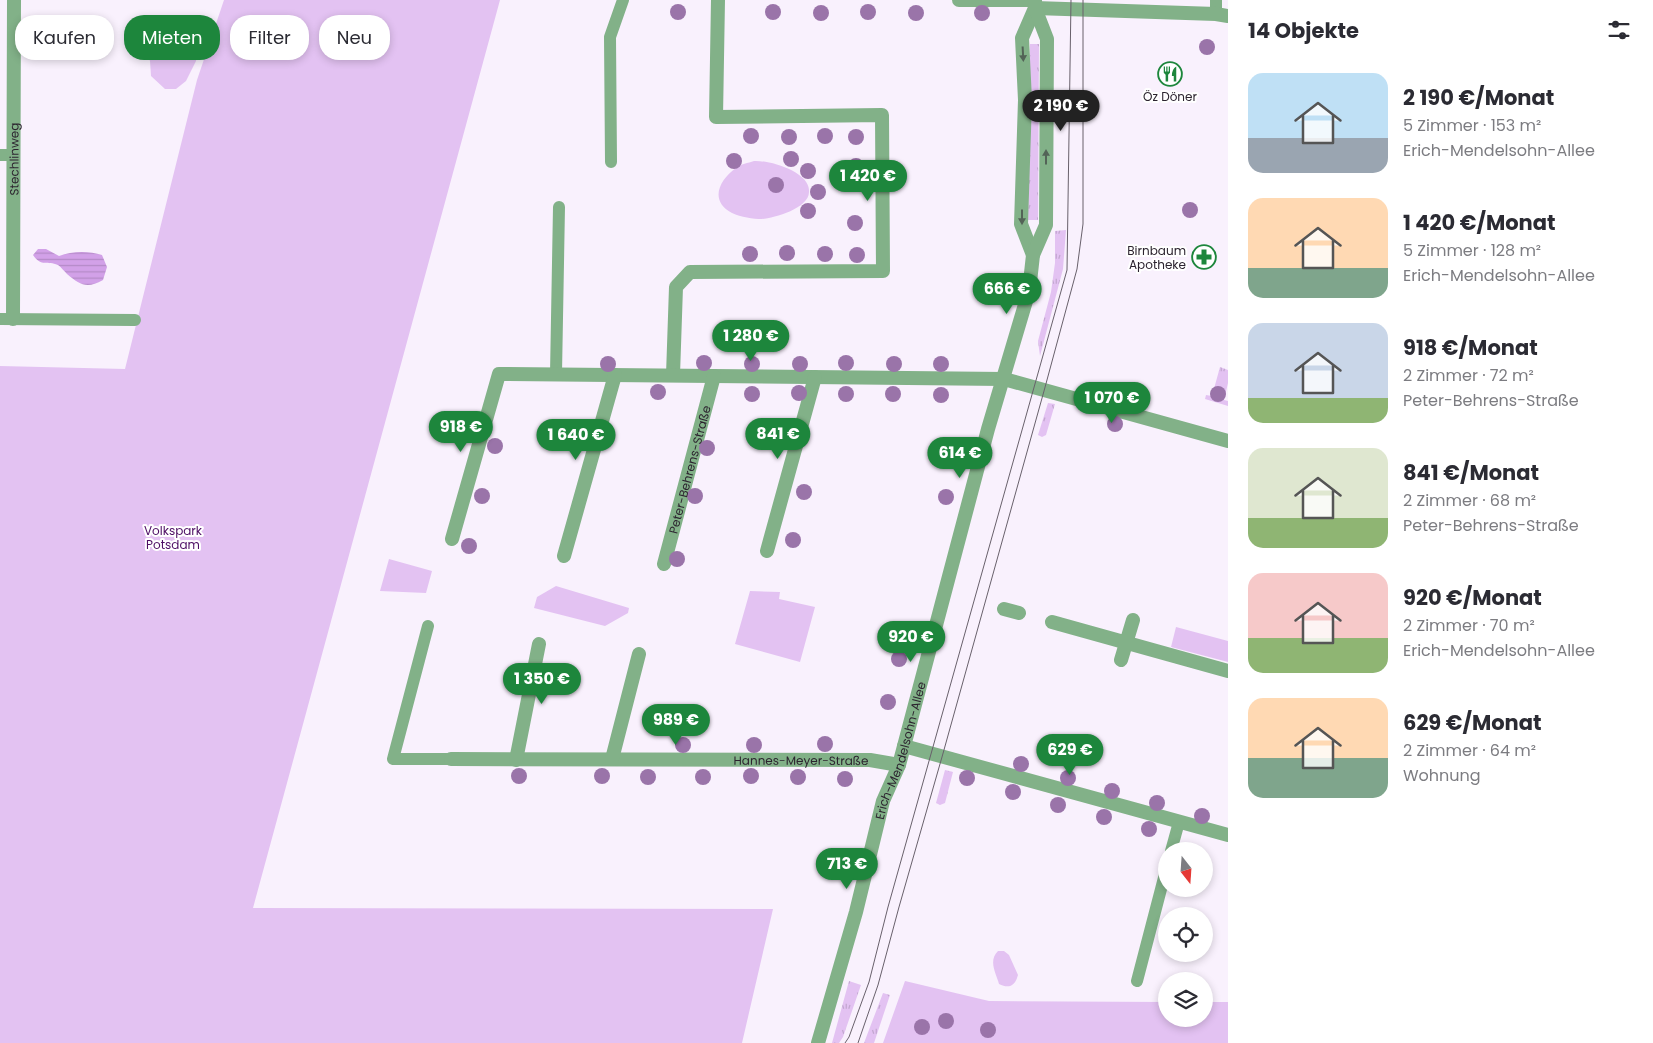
<!DOCTYPE html>
<html lang="de">
<head>
<meta charset="utf-8">
<style>
  :root { --surface:#fff; --page:#f7f7f7; --text:#2b2b33; --muted:#7c7c81; --accent:#1d863c }
  body { margin:0; font-family:Poppins,sans-serif; background:var(--page); color:var(--text); height:100vh; display:flex; flex-direction:column; font-size:19px; white-space:nowrap }
  * { box-sizing:border-box; margin:0 }
  p { font-size:16px; color:var(--muted) }
  .icon { flex:none; width:28px; height:28px; fill:none; stroke:currentColor; stroke-width:2; stroke-linecap:round; stroke-linejoin:round }
  .map { position:relative; flex:1; overflow:hidden }
  .details { display:flex; flex-direction:column; background:var(--surface); width:425px }
  .details>* { flex:none }
  .guide { position:absolute; left:15px; top:15px; width:475px; height:45px; display:flex; gap:10px }
  .needle { width:32px; rotate:163deg }
  .buttons { position:absolute; left:1158px; top:842px; display:grid; gap:10px }
  .buttons a { display:grid; place-items:center; width:55px; height:55px; border-radius:50%; background:var(--surface); box-shadow:0 2px 8px #0003; font-size:25px }
  .price { position:absolute; translate:-50% -42px; padding:0 11px; border-radius:18px; background:var(--accent); color:#fff; font-size:16px; line-height:32px; filter:drop-shadow(0 1px 2px #0008) }
  .price::after { content:''; position:absolute; left:50%; top:30px; width:15px; height:11px; margin-left:-8px; background:inherit; clip-path:polygon(0 0,100% 0,50% 100%) }
  .price.active { background:#222; color:#fff }
  ul { padding:0; list-style:none }
  li { display:flex; align-items:center; gap:15px; height:125px; padding:0 20px }
  li span { display:grid; place-items:center; flex:none; width:140px; height:100px; border-radius:15px; color:#555 }
  li>.icon { margin-inline-start:auto }
  span .icon { width:60px; height:60px; fill:#fffc; stroke-width:1 }
  li b { font-size:21px }
  h2 { display:flex; justify-content:space-between; align-items:center; height:60px; padding:0 20px; font-size:21px }
  .chip { padding:0 18px; border-radius:20px; background:var(--surface); box-shadow:0 2px 8px #0003; font-size:18px; line-height:45px }
  .chip.active { background:var(--accent); color:#fff }
  main { display:flex; flex:1; min-height:0 }
  .map>svg:first-child { display:block }
  .grass { fill:url(#grass-tufts) }
  .park { fill:#e3c2f2 }
  .water { fill:url(#water-rules) }
  .lines { fill:none; stroke-linecap:round; stroke-linejoin:round }
  .service { stroke:#82b188; stroke-width:12 }
  .pedestrian { stroke:#82b188; stroke-width:14 }
  .minor { stroke:#82b188; stroke-width:14 }
  .tram { stroke:#68606b; stroke-width:1 }
  .tree { fill:#9a74a9 }
  .oneway { fill:#536357 }
  .labels { text-anchor:middle; dominant-baseline:central; stroke-width:4; stroke-linejoin:round; paint-order:stroke }
  .poi-label { font-size:12px; fill:#2c242f; stroke:#fff }
  .street-label { font-size:12px; fill:#2c242f; stroke:#fff }
  .park-label { font-size:12px; fill:#4d0e64; stroke:#fff }
</style>
</head>
<body>
<main>
<div class="map">
<svg width="1228" height="1043" viewBox="0 0 1228 1043">
  <defs>
    <pattern id="grass-tufts" width="24" height="20" patternUnits="userSpaceOnUse" patternTransform="scale(1.25)"><rect width="24" height="20" fill="#e3c2f2"/><path d="M3 7l-1-3M5 7V3M7 7l1-3M15 17l-1-3M17 17v-4M19 17l1-3" fill="none" stroke="#c3a7d0"/></pattern>
    <pattern id="water-rules" width="6" height="5" patternUnits="userSpaceOnUse" patternTransform="scale(1.25)"><rect width="6" height="5" fill="#d2a1e8"/><path d="M0 2.5h6" fill="none" stroke="#b48ac7"/></pattern>
  </defs>
  <rect width="100%" height="100%" fill="#f9f1fd"/>
  <path class="grass" d="M1030,44H1039L1038,220H1028Z
    M1066,230L1063,269L1040,356L1038,341L1051,292L1055,263V231Z
    M1220,367L1228,370V383L1224,400L1228,401V406L1205,399L1206,395L1212,396Z
    M1048,403L1055,404L1046,435L1042,437L1038,435Z
    M945,770L953,772L945,803L940,805L936,803Z
    M849,981L861,985L843,1037L839,1043H832Z
    M883,993L890,995L874,1043H864Z"/>
  <path class="park" d="M224,0H500L253,908L773,909L742,1043H0V366L125,369L197,80Z
    M172,23L189,27L198,45L196,61L186,81L176,89H165L151,76L150,61L142,43L153,27Z
    M754,161C769,160 811,172 809,192C809,208 775,218 762,219C753,219 741,217 732,213C709,201 719,180 736,168C741,164 748,163 754,161Z
    M389,559L432,571L426,593L380,591Z
    M556,586L629,608L628,613L605,626L534,608L537,597Z
    M750,591L780,592L779,599L815,607L800,662L735,644Z
    M1176,627L1228,641V662L1171,647Z
    M998,951H1004L1009,955L1018,975C1015,986 1009,989 999,984C996,973 988,961 998,951Z
    M905,981L989,1001L1166,1002V1019H1204V1002H1228V1043H883Z"/>
  <path class="water" d="M38,249H46L59,256C72,251 89,251 102,255L107,267L103,280C87,289 80,285 67,274C64,271 61,267 58,265C47,260 42,268 33,255Z"/>
  <g class="lines">
    <path class="service" d="M1216,14V0
      M0,155H13
      M611,162L610,37L623,0
      M0,319L135,320
      M556,374L559,207
      M428,626L393,759H451
      M1171,851L1179,822
      M1137,981L1166,870"/>
    <path class="pedestrian" d="M1004,609L1019,613
      M1052,622L1228,671
      M1121,660L1133,620"/>
    <g class="minor">
      <path d="M959,0H1035"/>
      <path d="M1035,8L1216,14L1228,16"/>
      <path d="M1033,255L1021,224L1025,100L1022,38L1035,8"/>
      <path id="s1" d="M13,319L14,0"/>
      <path d="M673,375L676,287L690,272L883,271L882,115L716,117L718,0"/>
      <path d="M452,539L499,374L1004,379L1228,441"/>
      <path d="M767,551L815,377"/>
      <path d="M564,556L615,375"/>
      <path id="s2" d="M664,564L714,376"/>
      <path d="M904,746L1228,835"/>
      <path id="s3" d="M451,759L870,760L899,765"/>
      <path d="M612,759L639,654"/>
      <path d="M516,760L539,644"/>
      <path id="s4" d="M818,1043L856,912L883,801L899,765L988,429L1029,291L1033,255L1046,225L1047,39L1035,8V0"/>
    </g>
    <path class="tram" d="M845,1043L849,1037L869,982L888,907L1067,270L1071,0
      M858,1043L878,985L899,907L942,757L1044,391L1077,269L1083,224V0"/>
  </g>
  <g class="tree">
    <circle cx="678" cy="12" r="8"/>
    <circle cx="773" cy="12" r="8"/>
    <circle cx="868" cy="12" r="8"/>
    <circle cx="821" cy="13" r="8"/>
    <circle cx="916" cy="13" r="8"/>
    <circle cx="982" cy="13" r="8"/>
    <circle cx="1207" cy="47" r="8"/>
    <circle cx="751" cy="136" r="8"/>
    <circle cx="825" cy="136" r="8"/>
    <circle cx="789" cy="137" r="8"/>
    <circle cx="856" cy="137" r="8"/>
    <circle cx="791" cy="159" r="8"/>
    <circle cx="734" cy="161" r="8"/>
    <circle cx="856" cy="166" r="8"/>
    <circle cx="808" cy="171" r="8"/>
    <circle cx="776" cy="185" r="8"/>
    <circle cx="818" cy="192" r="8"/>
    <circle cx="1190" cy="210" r="8"/>
    <circle cx="808" cy="211" r="8"/>
    <circle cx="855" cy="223" r="8"/>
    <circle cx="787" cy="253" r="8"/>
    <circle cx="750" cy="254" r="8"/>
    <circle cx="825" cy="254" r="8"/>
    <circle cx="857" cy="255" r="8"/>
    <circle cx="704" cy="363" r="8"/>
    <circle cx="846" cy="363" r="8"/>
    <circle cx="608" cy="364" r="8"/>
    <circle cx="752" cy="364" r="8"/>
    <circle cx="800" cy="364" r="8"/>
    <circle cx="894" cy="364" r="8"/>
    <circle cx="941" cy="364" r="8"/>
    <circle cx="658" cy="392" r="8"/>
    <circle cx="799" cy="393" r="8"/>
    <circle cx="752" cy="394" r="8"/>
    <circle cx="846" cy="394" r="8"/>
    <circle cx="893" cy="394" r="8"/>
    <circle cx="1218" cy="394" r="8"/>
    <circle cx="941" cy="395" r="8"/>
    <circle cx="1115" cy="424" r="8"/>
    <circle cx="495" cy="446" r="8"/>
    <circle cx="707" cy="448" r="8"/>
    <circle cx="959" cy="452" r="8"/>
    <circle cx="804" cy="492" r="8"/>
    <circle cx="482" cy="496" r="8"/>
    <circle cx="695" cy="496" r="8"/>
    <circle cx="946" cy="497" r="8"/>
    <circle cx="793" cy="540" r="8"/>
    <circle cx="469" cy="546" r="8"/>
    <circle cx="677" cy="559" r="8"/>
    <circle cx="899" cy="659" r="8"/>
    <circle cx="888" cy="702" r="8"/>
    <circle cx="825" cy="744" r="8"/>
    <circle cx="683" cy="745" r="8"/>
    <circle cx="754" cy="745" r="8"/>
    <circle cx="1021" cy="764" r="8"/>
    <circle cx="519" cy="776" r="8"/>
    <circle cx="602" cy="776" r="8"/>
    <circle cx="751" cy="776" r="8"/>
    <circle cx="648" cy="777" r="8"/>
    <circle cx="703" cy="777" r="8"/>
    <circle cx="798" cy="777" r="8"/>
    <circle cx="967" cy="778" r="8"/>
    <circle cx="1068" cy="778" r="8"/>
    <circle cx="845" cy="779" r="8"/>
    <circle cx="1112" cy="791" r="8"/>
    <circle cx="1013" cy="792" r="8"/>
    <circle cx="1157" cy="803" r="8"/>
    <circle cx="1058" cy="805" r="8"/>
    <circle cx="1202" cy="816" r="8"/>
    <circle cx="1104" cy="817" r="8"/>
    <circle cx="1149" cy="829" r="8"/>
    <circle cx="946" cy="1021" r="8"/>
    <circle cx="922" cy="1027" r="8"/>
    <circle cx="988" cy="1030" r="8"/>
  </g>
  <defs><path id="oneway-solid" d="M-6-.8H1V-3.2L6.5 0L1 3.2V.8H-6Z" transform="scale(1.25)"/></defs>
  <g class="oneway">
    <use href="#oneway-solid" transform="translate(1023 54) rotate(87)"/>
    <use href="#oneway-solid" transform="translate(1046 157) rotate(-90)"/>
    <use href="#oneway-solid" transform="translate(1022 217) rotate(90)"/>
  </g>
  <defs>
    <g id="restaurant-ring" transform="scale(1.25)"><circle r="9.5" fill="#fff" stroke="#1d863c" stroke-width="1.5"/><path d="M-5-6h1v4h1v-4h1v4h1v-4h1v5L-1.5 .5V6h-2V.5L-5-1ZM5-6V6H3V1.5H1.5Q1.5-4 5-6Z" fill="#1d863c"/></g>
    <g id="pharmacy-ring" transform="scale(1.25)"><circle r="9.5" fill="#fff" stroke="#1d863c" stroke-width="1.5"/><path d="M-2-6h4v4h4v4h-4v4h-4v-4h-4v-4h4Z" fill="#1d863c"/></g>
  </defs>
  <g fill-rule="evenodd">
    <use href="#restaurant-ring" x="1170" y="74"/>
    <use href="#pharmacy-ring" x="1204" y="257"/>
  </g>
  <g class="labels">
    <g class="poi-label">
      <text x="1170" y="96">Öz Döner</text>
      <text x="1186" y="250" text-anchor="end">Birnbaum<tspan x="1186" dy="14">Apotheke</tspan></text>
    </g>
    <g class="street-label">
      <text stroke="none"><textPath href="#s1" startOffset="160">Stechlinweg</textPath></text>
      <text stroke="none"><textPath href="#s2" startOffset="98">Peter-Behrens-Straße</textPath></text>
      <text stroke="none"><textPath href="#s4" startOffset="304">Erich-Mendelsohn-Allee</textPath></text>
      <text stroke="none"><textPath href="#s3" startOffset="350">Hannes-Meyer-Straße</textPath></text>
    </g>
    <g class="park-label">
      <text x="173" y="530">Volkspark<tspan x="173" dy="14">Potsdam</tspan></text>
    </g>
  </g>
</svg>
<div class="buttons">
<a><svg class="needle" viewBox="-14 -14 28 28"><path d="M0-13l5 13h-10z" fill="#e53935"/><path d="M0 13l5-13h-10z" fill="#7c7c81"/></svg></a>
<a><svg class="icon" aria-label="locate" viewBox="0 0 24 24"><circle cx="12" cy="12" r="6"/><path d="M12 2v4M12 18v4M2 12h4M18 12h4"/></svg></a>
<a><svg class="icon" aria-label="layers" viewBox="0 0 24 24"><path d="M12 4l9 5-9 5-9-5zM3 14l9 5 9-5"/></svg></a>
</div>
<b class="price active" style="left:1061px;top:132px">2 190 €</b>
<b class="price" style="left:868px;top:202px">1 420 €</b>
<b class="price" style="left:1007px;top:315px">666 €</b>
<b class="price" style="left:751px;top:362px">1 280 €</b>
<b class="price" style="left:1112px;top:424px">1 070 €</b>
<b class="price" style="left:461px;top:453px">918 €</b>
<b class="price" style="left:778px;top:460px">841 €</b>
<b class="price" style="left:576px;top:461px">1 640 €</b>
<b class="price" style="left:960px;top:479px">614 €</b>
<b class="price" style="left:911px;top:663px">920 €</b>
<b class="price" style="left:542px;top:705px">1 350 €</b>
<b class="price" style="left:676px;top:746px">989 €</b>
<b class="price" style="left:1070px;top:776px">629 €</b>
<b class="price" style="left:847px;top:890px">713 €</b>
<div class="guide">
<a class="chip">Kaufen</a>
<a class="chip active">Mieten</a>
<a class="chip">Filter</a>
<a class="chip">Neu</a>
</div>
</div>
<section class="details">
<h2>14 Objekte<svg class="icon" aria-label="filters" viewBox="0 0 24 24"><path d="M4 7h16M4 17h16"/><circle cx="9" cy="7" r="2"/><circle cx="15" cy="17" r="2"/></svg></h2>
<ul>
<li><span style="background:linear-gradient(#bfe0f5 65%,#9aa5b1 0)"><svg class="icon" aria-label="home" viewBox="0 0 24 24"><path d="M3 11l9-7 9 7M6 9v11h12V9"/></svg></span><div><b>2 190 €/Monat</b><p>5 Zimmer · 153 m²</p><p>Erich-Mendelsohn-Allee</p></div></li>
<li><span style="background:linear-gradient(#ffd9b3 70%,#7fa58c 0)"><svg class="icon" aria-label="home" viewBox="0 0 24 24"><path d="M3 11l9-7 9 7M6 9v11h12V9"/></svg></span><div><b>1 420 €/Monat</b><p>5 Zimmer · 128 m²</p><p>Erich-Mendelsohn-Allee</p></div></li>
<li><span style="background:linear-gradient(#c9d6e8 75%,#8fb573 0)"><svg class="icon" aria-label="home" viewBox="0 0 24 24"><path d="M3 11l9-7 9 7M6 9v11h12V9"/></svg></span><div><b>918 €/Monat</b><p>2 Zimmer · 72 m²</p><p>Peter-Behrens-Straße</p></div></li>
<li><span style="background:linear-gradient(#dfe7d0 70%,#8fb573 0)"><svg class="icon" aria-label="home" viewBox="0 0 24 24"><path d="M3 11l9-7 9 7M6 9v11h12V9"/></svg></span><div><b>841 €/Monat</b><p>2 Zimmer · 68 m²</p><p>Peter-Behrens-Straße</p></div></li>
<li><span style="background:linear-gradient(#f6c9c9 65%,#8fb573 0)"><svg class="icon" aria-label="home" viewBox="0 0 24 24"><path d="M3 11l9-7 9 7M6 9v11h12V9"/></svg></span><div><b>920 €/Monat</b><p>2 Zimmer · 70 m²</p><p>Erich-Mendelsohn-Allee</p></div></li>
<li><span style="background:linear-gradient(#ffd9b3 60%,#7fa58c 0)"><svg class="icon" aria-label="home" viewBox="0 0 24 24"><path d="M3 11l9-7 9 7M6 9v11h12V9"/></svg></span><div><b>629 €/Monat</b><p>2 Zimmer · 64 m²</p><p>Wohnung</p></div></li>
</ul>
</section>
</main>
</body>
</html>
